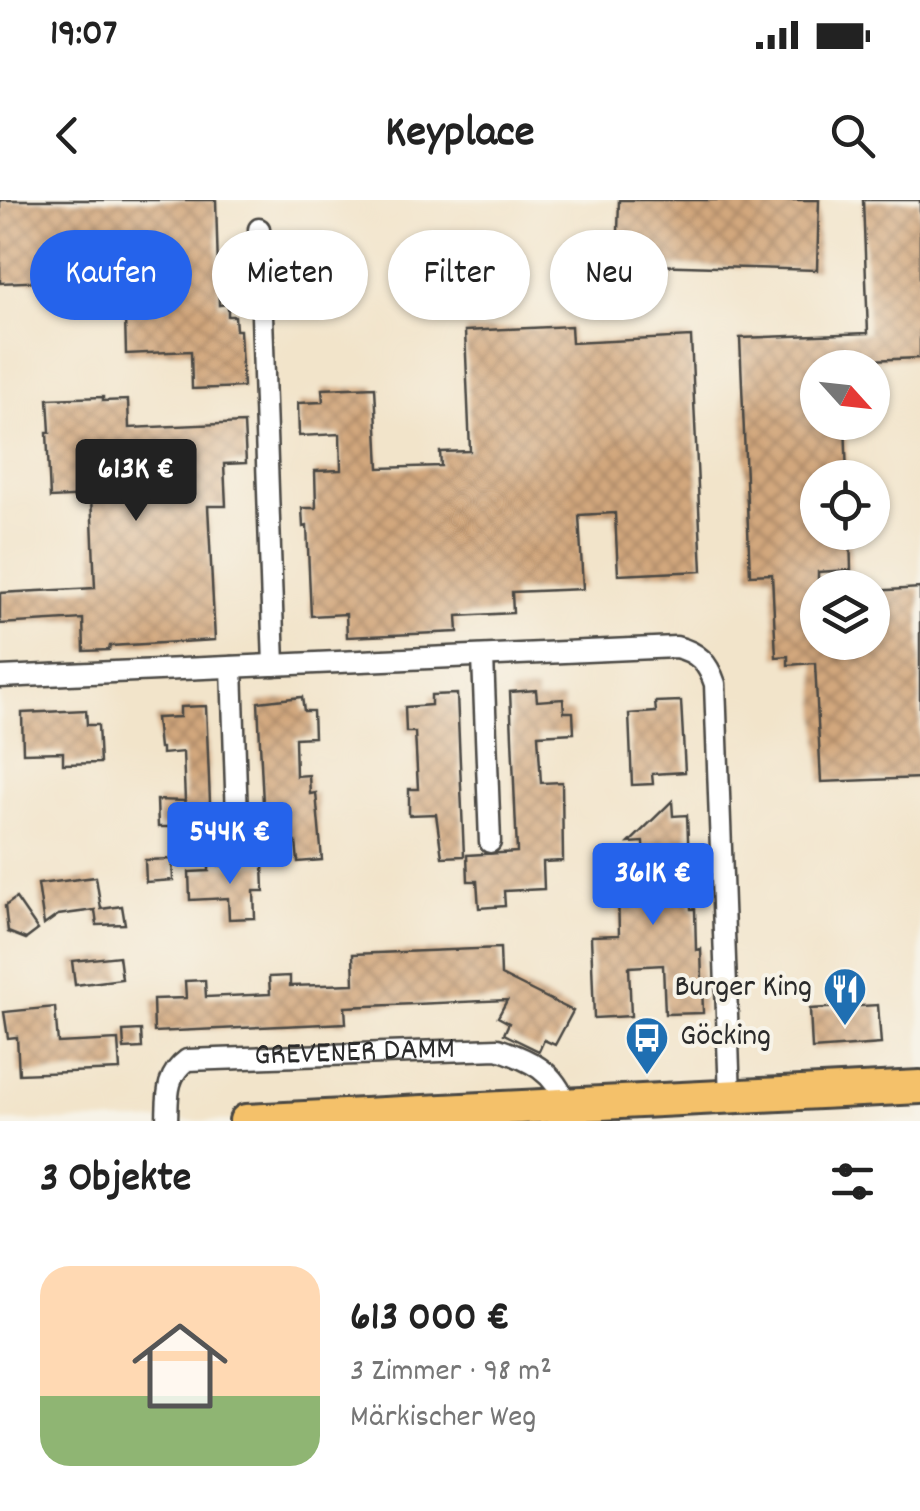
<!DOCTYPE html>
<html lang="de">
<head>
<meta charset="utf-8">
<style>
  :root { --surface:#fff; --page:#f2f2f2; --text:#222; --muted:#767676; --line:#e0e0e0; --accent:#2563eb }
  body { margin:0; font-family:Dekko,sans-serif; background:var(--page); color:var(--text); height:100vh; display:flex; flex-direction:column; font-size:38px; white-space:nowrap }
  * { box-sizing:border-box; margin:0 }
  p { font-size:32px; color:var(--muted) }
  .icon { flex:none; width:55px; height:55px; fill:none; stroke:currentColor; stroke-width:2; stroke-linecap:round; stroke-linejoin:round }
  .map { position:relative; height:921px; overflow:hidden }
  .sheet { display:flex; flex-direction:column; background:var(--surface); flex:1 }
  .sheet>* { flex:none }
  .hud { position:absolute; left:30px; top:30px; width:860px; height:90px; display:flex; gap:20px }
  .needle { width:65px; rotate:117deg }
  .buttons { position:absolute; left:800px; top:150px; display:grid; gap:20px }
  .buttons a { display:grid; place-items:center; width:90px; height:90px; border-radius:50%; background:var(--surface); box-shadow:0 2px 8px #0004; font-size:50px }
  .price { position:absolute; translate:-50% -85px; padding:0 22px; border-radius:10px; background:var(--accent); color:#fff; font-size:32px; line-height:65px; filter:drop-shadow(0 2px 5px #0008) }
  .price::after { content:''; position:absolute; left:50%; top:60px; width:30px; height:22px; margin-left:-15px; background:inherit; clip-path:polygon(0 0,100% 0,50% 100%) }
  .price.active { background:#222; color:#fff }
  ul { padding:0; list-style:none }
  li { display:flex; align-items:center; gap:30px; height:250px; padding:0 40px }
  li+li { border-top:2px solid var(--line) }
  li span { display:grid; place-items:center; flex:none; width:280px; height:200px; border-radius:30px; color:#555 }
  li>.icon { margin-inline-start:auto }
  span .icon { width:120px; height:120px; fill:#fffc; stroke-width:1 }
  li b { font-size:42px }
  h2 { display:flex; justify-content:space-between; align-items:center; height:120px; padding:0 40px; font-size:42px }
  .pill { padding:0 35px; border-radius:45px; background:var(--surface); box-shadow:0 2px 8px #0004; font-size:35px; line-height:90px }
  .pill.active { background:var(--accent); color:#fff }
  .status { display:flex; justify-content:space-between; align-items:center; height:70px; padding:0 50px; background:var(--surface); direction:ltr }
  .status svg { height:28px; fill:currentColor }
  header { display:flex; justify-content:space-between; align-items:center; height:130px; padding:0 40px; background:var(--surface); font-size:45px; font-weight:700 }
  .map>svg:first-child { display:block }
  .building { fill:url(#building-cross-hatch) }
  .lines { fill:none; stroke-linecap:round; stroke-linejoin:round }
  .street-casing { stroke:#494743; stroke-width:25 }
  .primary-casing { stroke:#494743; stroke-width:38 }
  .street { stroke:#fff; stroke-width:20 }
  .primary { stroke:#f4c16a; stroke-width:32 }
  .labels { text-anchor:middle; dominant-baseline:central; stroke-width:8; stroke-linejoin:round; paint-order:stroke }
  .poi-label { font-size:32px; fill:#2b2b2b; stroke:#f7f3e8; text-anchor:end }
  .street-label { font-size:32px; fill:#2b2b2b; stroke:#f7f3e8 }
</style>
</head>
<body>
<div class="status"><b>19:07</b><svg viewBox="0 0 49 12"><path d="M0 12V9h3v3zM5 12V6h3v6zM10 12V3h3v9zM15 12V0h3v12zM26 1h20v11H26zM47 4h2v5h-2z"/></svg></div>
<header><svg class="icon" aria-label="back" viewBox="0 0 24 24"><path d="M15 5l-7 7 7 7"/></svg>Keyplace<svg class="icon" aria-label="search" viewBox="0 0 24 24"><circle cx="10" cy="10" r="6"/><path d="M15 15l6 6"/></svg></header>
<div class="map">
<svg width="920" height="921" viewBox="0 0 920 921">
  <defs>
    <pattern id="building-cross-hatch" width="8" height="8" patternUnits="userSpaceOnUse" patternTransform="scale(2.5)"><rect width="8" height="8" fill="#d2a77d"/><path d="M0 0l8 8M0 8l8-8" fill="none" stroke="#ab8867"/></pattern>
  </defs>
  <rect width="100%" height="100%" fill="#f7f3e8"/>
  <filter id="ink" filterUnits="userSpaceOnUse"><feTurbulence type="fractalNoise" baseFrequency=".01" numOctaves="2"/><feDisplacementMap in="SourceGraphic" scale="20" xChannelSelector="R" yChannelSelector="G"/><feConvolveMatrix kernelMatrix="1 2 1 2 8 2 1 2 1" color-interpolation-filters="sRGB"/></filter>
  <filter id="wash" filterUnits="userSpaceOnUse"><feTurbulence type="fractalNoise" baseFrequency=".0048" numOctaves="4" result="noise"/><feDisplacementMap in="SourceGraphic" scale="40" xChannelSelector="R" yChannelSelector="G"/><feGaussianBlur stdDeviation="2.25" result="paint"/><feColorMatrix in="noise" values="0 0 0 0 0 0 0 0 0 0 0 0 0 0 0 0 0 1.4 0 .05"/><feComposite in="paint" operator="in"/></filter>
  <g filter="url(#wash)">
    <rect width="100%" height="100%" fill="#f2e4ca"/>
    <g id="blocks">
      <path class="building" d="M0,0H216L219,105L228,104V116H235L236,130H240L243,187L192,189L191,151L126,154L124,78L0,83Z
        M619,0H819L817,70L617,64Z
        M863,0H920V158L842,161V168H818V222H845L847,278H818V332H850L851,370L818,372V442H872V391L920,388V578L821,582L815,463L788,465V456L776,457L772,374L750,375L740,138L868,133Z
        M571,126L572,143L691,137L702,371L618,375L615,313L579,315L583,389L512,392L513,413L457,416L458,432L347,437L346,414L311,416L307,326L303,327L302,308H316L315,271L341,270L340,234L299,236L298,203L323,202L322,189L375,187L379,268L441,266L440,252L470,251L465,131Z
        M103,197V201L128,200L129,228L244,223L246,263L224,264L226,306H208L215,440L110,446L109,450L84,451L83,419L0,424V393L95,388L91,296L50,298L47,232H50L48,199Z
        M536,490L537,501L563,499L564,512H573L574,533L538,535L541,583L562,582L563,661L543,662L544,689L504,691L505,706L479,708L477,681H468L467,655L517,652L510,492Z
        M457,494L464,656L442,657L436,614L409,615V589H418L415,532H406L405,507L431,505V495Z
        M302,497L304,511H313L314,537L295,538L296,576L309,575L310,594L316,593L322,660L298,662L296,642L265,644L258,502Z
        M681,501L685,572L652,574L653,584L632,585L629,514L656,512L655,502Z
        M206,506L211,627H158L157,600L185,601L183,552L162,554V548H159L156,518L180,517V507Z
        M86,510L87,525H98L100,563L63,564V552L23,553L22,513Z
        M672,601L673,616L687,615L691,709H695L696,750L701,749L703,813L665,814L663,765L629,767L631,816L594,818L591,736L619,735L618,689L668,687L644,664L643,642L629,643Z
        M172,659L173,680L146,682L145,660Z
        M263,664L264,691H254L255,718L229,719L228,698L190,700L189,672L209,671V666Z
        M96,677L101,709L122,706L125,724L97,725L95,710L58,715L44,725L38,684Z
        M16,698L38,730L26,739L8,732L5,706Z
        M500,748L501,775L573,811L555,845L544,840L539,851L504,834L509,823L498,817L507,800L345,807L346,823L154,832L153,799L186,798L185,781L205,780L206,797L270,794L269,777L290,776V786L354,784L353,754Z
        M119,756L122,779L75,785L72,761Z
        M878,805L881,844L812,849L810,809Z
        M55,807L58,843L118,840L120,870L19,874L17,837L8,838L4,812Z
        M141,830L142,848L124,849L123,831Z"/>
    </g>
  </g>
  <g filter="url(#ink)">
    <use href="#blocks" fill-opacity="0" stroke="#494743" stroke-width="2.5"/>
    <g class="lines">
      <g class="street-casing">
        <g id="street">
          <path d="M259,29L274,465"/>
          <path d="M483,457L490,642"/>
          <path d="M232,467L238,649"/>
          <path d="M0,477L676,447C698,452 708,463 715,484L730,897"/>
          <path id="s1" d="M167,921C168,897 165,876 187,860L498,849C530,860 555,871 566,905"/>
        </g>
      </g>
      <g class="primary-casing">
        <path id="primary" d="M246,921L920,887"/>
      </g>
      <use href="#street" class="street"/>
      <use href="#primary" class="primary"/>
    </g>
  </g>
  <defs>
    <g id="restaurant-pin" transform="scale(2.25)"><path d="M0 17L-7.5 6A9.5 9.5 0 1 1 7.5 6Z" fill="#1f6fb2" stroke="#f7f3e8"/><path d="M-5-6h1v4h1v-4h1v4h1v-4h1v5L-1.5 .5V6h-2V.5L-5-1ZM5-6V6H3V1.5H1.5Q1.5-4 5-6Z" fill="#fff"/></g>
    <g id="bus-pin" transform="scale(2.25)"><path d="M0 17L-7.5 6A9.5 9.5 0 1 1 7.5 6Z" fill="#1f6fb2" stroke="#f7f3e8"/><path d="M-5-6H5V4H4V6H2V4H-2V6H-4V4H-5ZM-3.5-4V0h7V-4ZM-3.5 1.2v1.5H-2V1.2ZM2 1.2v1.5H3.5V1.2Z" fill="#fff"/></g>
  </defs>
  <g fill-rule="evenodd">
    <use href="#restaurant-pin" x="845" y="789"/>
    <use href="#bus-pin" x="647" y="838"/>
  </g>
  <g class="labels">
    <g class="poi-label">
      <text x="812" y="789">Burger King</text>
      <text x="680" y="838" text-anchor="start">Göcking</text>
    </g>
    <g class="street-label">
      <text stroke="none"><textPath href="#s1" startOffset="235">GREVENER DAMM</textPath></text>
    </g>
  </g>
</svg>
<div class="buttons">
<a><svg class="needle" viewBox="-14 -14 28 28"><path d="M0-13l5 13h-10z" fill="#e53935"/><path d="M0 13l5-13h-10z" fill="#767676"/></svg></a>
<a><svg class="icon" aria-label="locate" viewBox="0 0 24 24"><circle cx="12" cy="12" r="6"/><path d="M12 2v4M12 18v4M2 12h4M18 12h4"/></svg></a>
<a><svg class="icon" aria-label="layers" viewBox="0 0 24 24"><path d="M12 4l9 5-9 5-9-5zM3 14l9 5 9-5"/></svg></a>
</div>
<b class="price active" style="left:136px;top:324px">613K €</b>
<b class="price" style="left:230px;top:687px">544K €</b>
<b class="price" style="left:653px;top:728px">361K €</b>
<div class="hud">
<a class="pill active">Kaufen</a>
<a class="pill">Mieten</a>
<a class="pill">Filter</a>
<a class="pill">Neu</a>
</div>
</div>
<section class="sheet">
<h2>3 Objekte<svg class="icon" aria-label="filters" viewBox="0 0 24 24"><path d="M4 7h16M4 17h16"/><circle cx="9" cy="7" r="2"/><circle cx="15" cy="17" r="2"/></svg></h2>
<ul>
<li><span style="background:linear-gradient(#ffd9b3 65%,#8fb573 0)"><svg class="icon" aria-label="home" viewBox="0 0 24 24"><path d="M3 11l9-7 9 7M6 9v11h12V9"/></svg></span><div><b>613 000 €</b><p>3 Zimmer · 98 m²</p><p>Märkischer Weg</p></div></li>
</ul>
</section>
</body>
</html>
